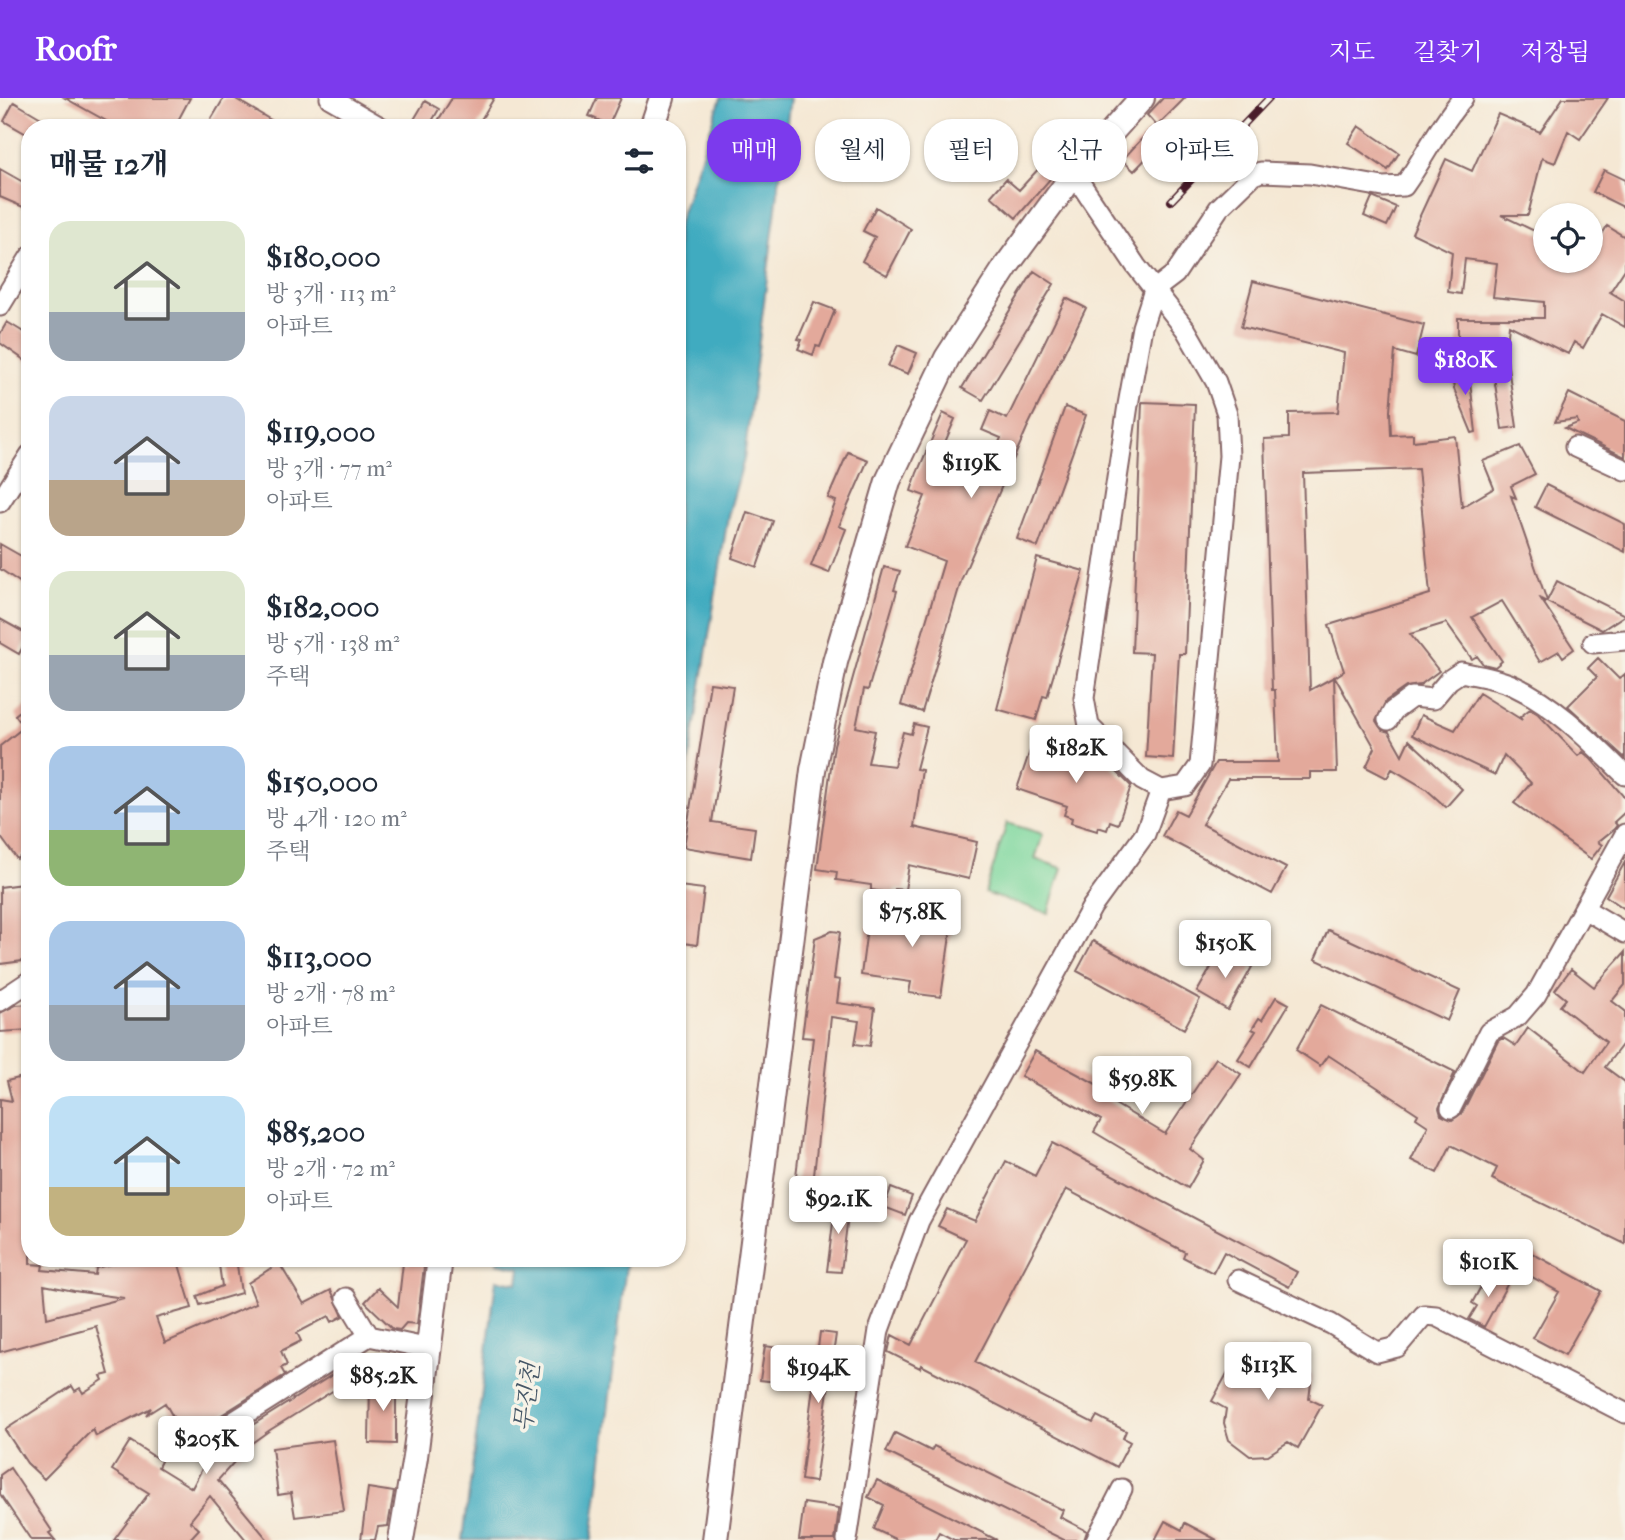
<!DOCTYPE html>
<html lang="ko">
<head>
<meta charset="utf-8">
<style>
  :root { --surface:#fff; --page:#f6f6f7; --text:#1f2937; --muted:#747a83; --accent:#7c3aed }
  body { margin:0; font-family:"IM FELL French Canon","Noto Serif KR",serif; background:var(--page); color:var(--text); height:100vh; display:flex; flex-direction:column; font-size:26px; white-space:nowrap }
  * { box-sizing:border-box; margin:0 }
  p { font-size:23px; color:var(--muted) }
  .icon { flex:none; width:38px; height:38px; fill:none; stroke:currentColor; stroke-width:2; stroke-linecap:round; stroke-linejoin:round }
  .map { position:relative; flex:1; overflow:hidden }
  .drawer { position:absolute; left:21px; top:21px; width:665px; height:1148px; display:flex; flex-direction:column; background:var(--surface); border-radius:28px; box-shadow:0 2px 5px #0004 }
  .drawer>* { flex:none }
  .banner { position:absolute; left:707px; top:21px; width:665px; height:63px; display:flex; gap:14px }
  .tools { position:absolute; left:1533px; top:105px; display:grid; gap:14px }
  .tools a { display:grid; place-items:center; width:70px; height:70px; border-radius:50%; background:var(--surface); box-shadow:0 2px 5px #0004; font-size:35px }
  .price { position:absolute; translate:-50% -60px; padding:0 16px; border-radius:7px; background:#fff; color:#222; font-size:23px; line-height:46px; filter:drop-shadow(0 2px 4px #0008) }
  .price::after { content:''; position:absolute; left:50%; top:42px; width:21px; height:16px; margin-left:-10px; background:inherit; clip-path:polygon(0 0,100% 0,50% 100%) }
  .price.on { background:var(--accent); color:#fff }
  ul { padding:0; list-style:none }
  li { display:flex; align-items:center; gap:21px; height:175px; padding:0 28px }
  li span { display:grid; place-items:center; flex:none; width:196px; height:140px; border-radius:21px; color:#555 }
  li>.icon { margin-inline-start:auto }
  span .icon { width:84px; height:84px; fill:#fffc; stroke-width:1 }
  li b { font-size:30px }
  h2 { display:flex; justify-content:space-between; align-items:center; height:84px; padding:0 28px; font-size:30px }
  .tag { padding:0 24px; border-radius:28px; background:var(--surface); box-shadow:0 2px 5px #0004; font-size:24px; line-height:63px }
  .tag.on { background:var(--accent); color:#fff }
  header { display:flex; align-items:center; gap:42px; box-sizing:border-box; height:98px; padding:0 35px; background:var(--accent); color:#fff }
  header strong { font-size:33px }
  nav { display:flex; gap:38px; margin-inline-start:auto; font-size:24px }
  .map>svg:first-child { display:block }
  .green { fill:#7dd79d; stroke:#647b64; stroke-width:2 }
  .water { fill:#40abc0; stroke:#456576; stroke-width:2 }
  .building { fill:#e3a99b; fill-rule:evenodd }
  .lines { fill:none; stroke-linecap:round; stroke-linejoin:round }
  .minor-casing { stroke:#866566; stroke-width:23 }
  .tertiary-casing { stroke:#866566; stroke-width:28 }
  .minor { stroke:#fff; stroke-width:19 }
  .tertiary { stroke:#fff; stroke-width:24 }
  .rail-casing { stroke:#4a1f2b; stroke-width:8 }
  .rail { stroke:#f7f3e8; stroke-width:5; stroke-dasharray:16; stroke-linecap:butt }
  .labels { text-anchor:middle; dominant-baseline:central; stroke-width:7; stroke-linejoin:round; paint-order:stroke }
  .water-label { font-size:24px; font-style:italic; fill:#465767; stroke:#f7f3e8 }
</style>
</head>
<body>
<header>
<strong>Roofr</strong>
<nav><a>지도</a><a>길찾기</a><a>저장됨</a></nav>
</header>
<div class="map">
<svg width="1625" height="1442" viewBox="0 0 1625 1442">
  <rect width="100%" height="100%" fill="#f7f3e8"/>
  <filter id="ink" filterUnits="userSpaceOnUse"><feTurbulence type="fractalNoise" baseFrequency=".0143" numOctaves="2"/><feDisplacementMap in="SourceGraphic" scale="14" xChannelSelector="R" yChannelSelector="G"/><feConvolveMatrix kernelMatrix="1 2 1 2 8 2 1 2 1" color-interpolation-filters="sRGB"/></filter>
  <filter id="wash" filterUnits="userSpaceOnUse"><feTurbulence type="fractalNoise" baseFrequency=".00686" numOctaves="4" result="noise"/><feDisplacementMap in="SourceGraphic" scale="28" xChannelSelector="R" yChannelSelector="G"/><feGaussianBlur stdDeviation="1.57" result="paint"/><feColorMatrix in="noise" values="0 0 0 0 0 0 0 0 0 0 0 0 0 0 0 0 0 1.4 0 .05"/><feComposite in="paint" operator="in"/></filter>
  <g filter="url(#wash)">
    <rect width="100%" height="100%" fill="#f5e8d4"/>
    <path class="green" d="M1007,725L1043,736L1035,761L1062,770L1048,815L985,795Z"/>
    <path class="water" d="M721,0H790L744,361L728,418L677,739V129Z
      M498,1160H627L592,1442H463L496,1182L518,1185L520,1170L497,1165Z"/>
    <g id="blocks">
      <path class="building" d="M65,0H190L174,30H119Z
        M224,0H234L284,30H206Z
        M452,0H494L476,30H454L439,21Z
        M597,0H621L609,27L589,18Z
        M1163,0H1185L1157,28L1147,17Z
        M1563,0H1608L1580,41L1568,33L1555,65L1542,60L1528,117H1501L1545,138V163H1591V155L1607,128L1625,139V171L1610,194L1625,203V229L1602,216L1583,250L1574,244L1568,256L1509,227L1506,255L1517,329L1502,331L1492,266L1458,271L1455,250H1458V220H1544V204L1493,199L1497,165L1465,161L1461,196L1448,194L1452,154L1412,135L1446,61L1472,73L1498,16L1540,34Z
        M425,3L439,11L428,30H420L412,25Z
        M14,4L58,30H30V38L4,23Z
        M1359,28L1399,55L1388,72L1348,45Z
        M1151,31L1163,43L1134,73L1122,62Z
        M1077,33L1086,40L1016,120L991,98L1006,81L1019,92L1042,67L1036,61L1056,38L1060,36L1070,41Z
        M0,71L30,88V112L0,99Z
        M1604,72L1625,82V110L1593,94Z
        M1372,99L1396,109L1387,128L1364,118Z
        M876,109L911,131L887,177L862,163L875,139L863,133Z
        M1034,173L1054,186L983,302L962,290Z
        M1253,183L1424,227L1416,259L1395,253L1390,313L1391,337L1413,336V343L1455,338L1462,409L1494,390L1483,363L1520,348L1535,376L1511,388L1516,400L1511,398L1547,503L1557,483L1625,517L1602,532L1541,501L1574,551L1563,559L1559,553L1540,564L1502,503L1472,519L1502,563L1495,569L1483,566L1477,558L1472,561L1446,525L1410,536L1439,573L1420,587L1406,589L1386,603L1376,623L1382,632L1389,634L1402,657L1409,642L1462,691L1446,709L1426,691L1392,671L1387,680L1366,669L1375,650L1335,579L1344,573L1329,527L1430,496L1418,371L1303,375L1310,592L1334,579L1337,674H1310V681H1228L1202,726L1286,770L1272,796L1162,738L1176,712L1186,717L1216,664H1278L1275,592H1272L1264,341L1289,340V315L1338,314L1344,255L1241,229Z
        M1066,200L1086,210L1027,330L962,480L922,614L901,607L944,463L905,448L925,398L911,393L917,375L943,315L955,321L937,363L975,379L978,372L985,375L1001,340L982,332L990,313L1007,321Z
        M814,204L835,212L820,249L816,248L813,257L798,251L802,242L798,241Z
        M7,224L30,238V266L0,245V236Z
        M898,247L917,255L908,276L888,268Z
        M1469,275L1476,334L1472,335L1454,291L1452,277Z
        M1569,295L1625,323V359L1565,330L1578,325L1577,321L1555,324Z
        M1142,304L1195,306L1185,556H1179L1173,661L1146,659L1152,555L1132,554Z
        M1065,309L1086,317L1038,449L1017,441Z
        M848,354L868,362L839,428L846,431L829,475L811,468L836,403L828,400Z
        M1546,387L1625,426V454L1535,409Z
        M747,414L773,423L757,469L732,460Z
        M0,446L30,463V491L0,471Z
        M1037,460L1084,473L1047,599L1043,598L1036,622L997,611Z
        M884,469L900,473L894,492L897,493L868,592L864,591L856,629L875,633L868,665L894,668L903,634L911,636L914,626L927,629L916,671L922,672L914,729L977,744L969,781L909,767L905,792L895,791L894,796L871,792V787L836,782L837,774L817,771L834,647Z
        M0,521L29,537L19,556L0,545Z
        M1598,560L1619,581L1625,576V660L1568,608L1597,579L1588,570Z
        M710,585L733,588L712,724L755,730L751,760L684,749Z
        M1479,595L1522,622L1520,619L1530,611L1538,616L1578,658L1583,654L1591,661L1625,700V714L1614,724L1617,727L1614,731L1598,744L1602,747L1591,761L1514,705L1531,685L1504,657L1495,677L1412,637L1421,617L1455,632Z
        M30,605V751L17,761L0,738V648L24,629L15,617Z
        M1034,641L1110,667L1131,688L1118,726L1110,723L1107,732L1098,729L1097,733L1071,725L1072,720L1064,717L1067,708L1017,691Z
        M1625,764V811L1606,798Z
        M30,785V862L0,866V789Z
        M679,788L704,791L697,847L677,844Z
        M923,799L955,804L941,899L909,895L911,884L861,877L868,823L919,830Z
        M1328,832L1460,893L1447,923L1315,861Z
        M832,833L840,834L834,881L840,882L837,905L875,910L870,948L855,946L859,923L831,919L812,1096L794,1094L813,940L802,939L815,840Z
        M1093,843L1200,901L1184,931L1077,873Z
        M1221,852L1252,869L1228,912L1197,894Z
        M1625,854V887L1612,903L1625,913V943L1605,969L1625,984V1146L1492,1081L1497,1070L1451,1047L1437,1075L1411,1062L1428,1028L1416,1020L1418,1016L1328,957L1320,968L1296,952L1321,907L1455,974L1439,1010L1441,1017L1452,1022L1462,1015L1498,943L1503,940L1516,948L1528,930L1585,974L1606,944L1560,908L1566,901L1555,892L1571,871L1594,889Z
        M1276,899L1289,906L1251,969L1238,961L1256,933L1252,931L1259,920L1262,922Z
        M30,906V932L0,934V915L16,907Z
        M1035,953L1109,993L1105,1000L1165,1036L1216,960L1241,976L1190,1051L1204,1062L1188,1090L1094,1034L1101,1022L1021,978Z
        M30,977V1166L43,1167L42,1172L95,1177L96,1170L134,1160H177L192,1210L156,1220L165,1245L256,1205L248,1185L279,1165L304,1206L331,1192L343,1218L332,1224L329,1218L297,1235L301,1243L281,1253L287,1267L281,1270L285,1277L185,1340L165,1305L146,1317L151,1310L96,1338L93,1331L44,1381L27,1365L5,1332L72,1288L75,1293L80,1290L83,1295L103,1282L101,1278L109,1276L96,1228L0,1254V1001L12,1003L7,983ZM44,1187L74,1193L124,1200L47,1220Z
        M1052,1045L1297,1174L1289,1189L1224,1154L1213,1175L1183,1159L1185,1154L1066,1091L975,1264L1093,1325L1097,1318L1126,1333L1123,1340L1130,1344L1117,1369L921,1267L920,1270L888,1254L892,1237L911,1247L966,1141L938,1128L947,1111L975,1123L1006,1063L1035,1078Z
        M891,1090L912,1098L905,1117L884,1109Z
        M836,1101L850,1103L841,1174L827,1173Z
        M1526,1152L1601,1193L1565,1257L1533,1240L1559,1194L1516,1170Z
        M218,1160H236L241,1195L200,1207L197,1198L222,1188Z
        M410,1160H425L417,1226L406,1225L400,1232L393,1231L365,1204L378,1190L398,1209L403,1165L409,1166Z
        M1489,1174L1508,1185L1484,1229L1469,1221L1477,1208L1472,1205Z
        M820,1234L836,1236L815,1384L801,1382Z
        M765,1248L779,1250L778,1256L790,1258L786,1285L760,1282Z
        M1271,1251L1289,1252L1303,1261L1312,1277L1309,1301L1322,1307L1298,1350L1288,1344L1268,1357L1250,1358L1229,1342L1224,1325L1226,1311L1212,1303L1235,1261L1248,1267L1255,1259Z
        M364,1257L371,1269L270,1332L238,1355L243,1354L218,1382L268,1442H246L210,1398L190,1423L199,1431L189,1442H114L149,1395L112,1372L130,1343L161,1363L158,1369L192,1390L203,1369L227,1343Z
        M370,1284H396V1346L369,1345Z
        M895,1335L931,1353L934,1348L1063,1412L1060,1419L1087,1433L1084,1442H1064L886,1354Z
        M333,1342L344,1413L295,1419L291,1395L278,1397L272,1350Z
        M10,1370L52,1433L49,1435L55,1442H31L0,1396V1377Z
        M877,1382L997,1442H954L939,1434L935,1442H897L874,1431L884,1407L868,1399Z
        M368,1390L394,1394L388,1428L378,1429L375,1442H361Z
        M804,1405L839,1410L835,1442H799Z
        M1165,1423L1182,1432L1185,1425L1217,1442H1155Z"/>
    </g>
  </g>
  <g filter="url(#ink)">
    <use href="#blocks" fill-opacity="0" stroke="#866566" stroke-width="2"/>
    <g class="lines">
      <g class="minor-casing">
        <path id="minor" d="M330,0L382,30
          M1074,76L1136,168L1186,232L1216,284L1227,316L1229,358L1200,667L1185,688L1161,692
          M0,208L30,159
          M1575,349L1625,372
          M0,404L30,357
          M1593,545L1625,542
          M1388,622L1393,613L1412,599L1433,601L1449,582L1461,574C1478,578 1498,580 1514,588C1557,608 1591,644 1625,677
          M1586,812L1625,835
          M0,903L30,883
          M1451,1010L1489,934L1518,918L1536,897L1625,736
          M1238,1182L1331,1226L1377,1254L1397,1249L1424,1217L1436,1218L1625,1315
          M346,1200L369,1238
          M189,1352L369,1238L430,1251
          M847,1442L879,1232L919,1123L1092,809L1145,736L1161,692L1142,682L1089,628L1084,600L1128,307L1142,229L1154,192L1175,176L1219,110L1253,77L1261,74L1310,76L1383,89L1404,88C1425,59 1439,27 1463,0
          M1096,1442L1122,1391"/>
      </g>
      <g class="tertiary-casing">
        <path id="tertiary" d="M652,30L662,0
          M401,1442L415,1359L440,1160
          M715,1442L813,672L835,564L888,383L947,260L1007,167L1074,76L1142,0"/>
      </g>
      <use href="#minor" class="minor"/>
      <use href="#tertiary" class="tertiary"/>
      <g class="rail-casing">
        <path id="rail" d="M1171,103L1269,0"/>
      </g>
      <use href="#rail" class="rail"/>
    </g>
  </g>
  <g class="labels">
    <g class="water-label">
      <text transform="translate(527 1299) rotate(-83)">무진천</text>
    </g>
  </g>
</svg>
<div class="tools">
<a><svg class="icon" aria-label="locate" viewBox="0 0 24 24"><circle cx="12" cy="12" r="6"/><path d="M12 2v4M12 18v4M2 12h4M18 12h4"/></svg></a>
</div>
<b class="price on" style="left:1465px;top:299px">$180K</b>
<b class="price" style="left:971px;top:402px">$119K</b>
<b class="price" style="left:1076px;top:687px">$182K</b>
<b class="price" style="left:912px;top:851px">$75.8K</b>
<b class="price" style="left:1225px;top:882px">$150K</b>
<b class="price" style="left:1142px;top:1018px">$59.8K</b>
<b class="price" style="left:838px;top:1138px">$92.1K</b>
<b class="price" style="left:1488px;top:1201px">$101K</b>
<b class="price" style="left:1268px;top:1304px">$113K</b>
<b class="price" style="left:818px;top:1307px">$194K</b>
<b class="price" style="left:383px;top:1315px">$85.2K</b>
<b class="price" style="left:206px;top:1378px">$205K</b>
<div class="banner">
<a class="tag on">매매</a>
<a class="tag">월세</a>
<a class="tag">필터</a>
<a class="tag">신규</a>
<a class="tag">아파트</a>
</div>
<section class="drawer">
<h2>매물 12개<svg class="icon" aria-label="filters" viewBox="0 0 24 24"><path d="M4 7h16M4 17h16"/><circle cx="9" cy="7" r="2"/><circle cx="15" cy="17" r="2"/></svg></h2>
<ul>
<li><span style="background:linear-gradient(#dfe7d0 65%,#9aa5b1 0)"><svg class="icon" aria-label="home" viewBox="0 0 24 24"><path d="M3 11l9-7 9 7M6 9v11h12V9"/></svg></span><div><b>$180,000</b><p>방 3개 · 113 m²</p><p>아파트</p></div></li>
<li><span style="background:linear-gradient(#c9d6e8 60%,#b9a48a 0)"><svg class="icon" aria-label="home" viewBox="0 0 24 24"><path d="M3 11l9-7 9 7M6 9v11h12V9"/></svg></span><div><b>$119,000</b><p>방 3개 · 77 m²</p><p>아파트</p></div></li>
<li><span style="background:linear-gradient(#dfe7d0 60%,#9aa5b1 0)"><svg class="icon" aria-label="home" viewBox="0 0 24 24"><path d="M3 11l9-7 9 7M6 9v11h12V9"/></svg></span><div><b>$182,000</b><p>방 5개 · 138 m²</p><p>주택</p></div></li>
<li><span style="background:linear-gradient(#a9c7e8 60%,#8fb573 0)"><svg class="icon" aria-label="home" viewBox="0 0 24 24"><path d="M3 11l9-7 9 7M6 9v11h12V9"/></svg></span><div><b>$150,000</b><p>방 4개 · 120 m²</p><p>주택</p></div></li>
<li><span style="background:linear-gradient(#a9c7e8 60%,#9aa5b1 0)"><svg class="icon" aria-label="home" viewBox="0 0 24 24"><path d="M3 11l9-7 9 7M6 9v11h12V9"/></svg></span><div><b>$113,000</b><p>방 2개 · 78 m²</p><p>아파트</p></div></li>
<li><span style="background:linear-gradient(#bfe0f5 65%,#c2b280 0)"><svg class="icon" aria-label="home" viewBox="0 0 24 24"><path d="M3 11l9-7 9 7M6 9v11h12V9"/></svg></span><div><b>$85,200</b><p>방 2개 · 72 m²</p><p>아파트</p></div></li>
</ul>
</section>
</div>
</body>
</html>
